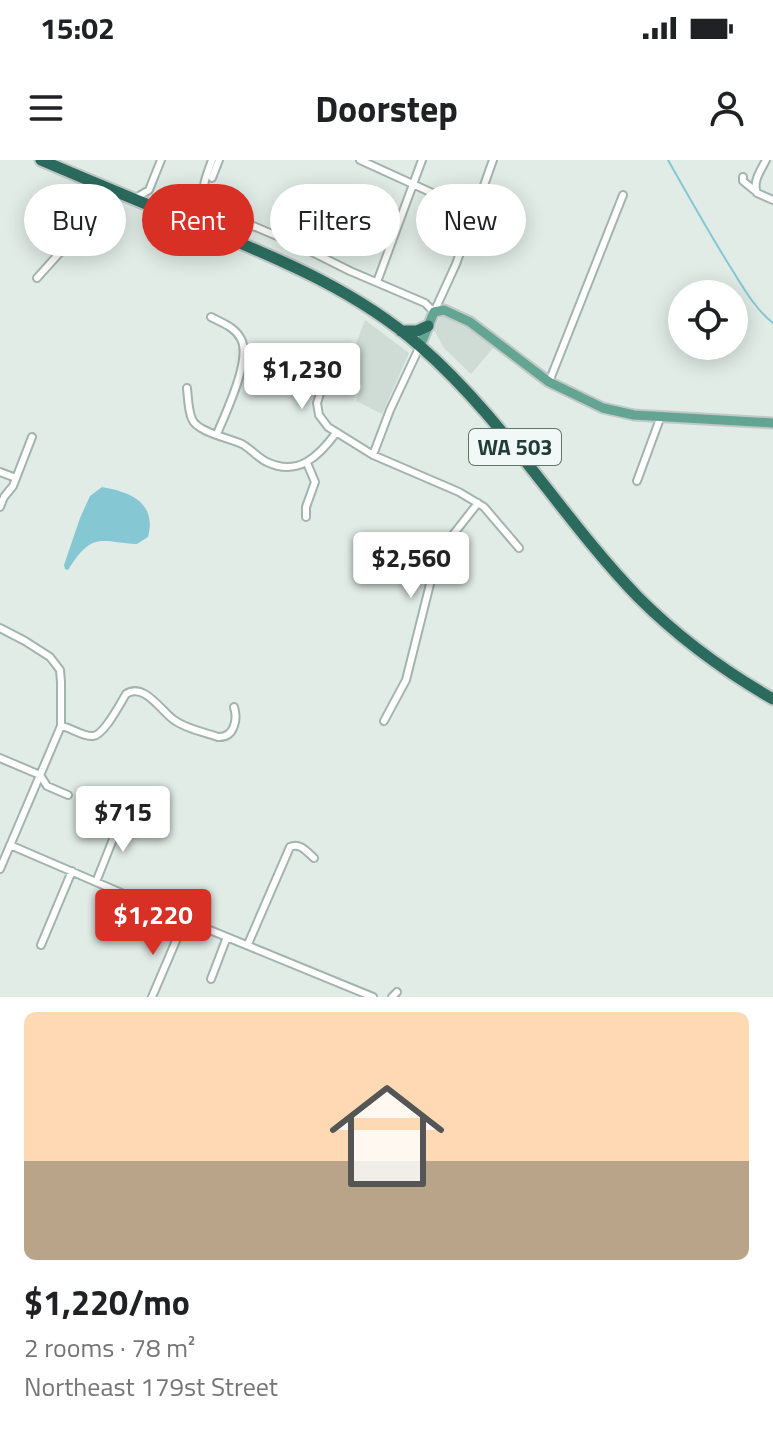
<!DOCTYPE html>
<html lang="en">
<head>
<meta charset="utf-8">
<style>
  :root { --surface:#fff; --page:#f6f6f6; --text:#202124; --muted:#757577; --accent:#d93025 }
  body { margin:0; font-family:"Titillium Web",sans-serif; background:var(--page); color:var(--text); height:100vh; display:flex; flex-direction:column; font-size:30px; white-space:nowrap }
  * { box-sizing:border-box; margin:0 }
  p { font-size:26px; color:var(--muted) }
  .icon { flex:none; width:44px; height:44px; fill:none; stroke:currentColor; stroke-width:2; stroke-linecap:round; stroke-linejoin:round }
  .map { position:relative; height:837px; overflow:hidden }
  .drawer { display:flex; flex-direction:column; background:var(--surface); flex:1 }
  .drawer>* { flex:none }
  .banner { position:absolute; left:24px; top:24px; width:726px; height:72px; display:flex; gap:16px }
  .fabs { position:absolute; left:668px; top:120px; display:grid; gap:16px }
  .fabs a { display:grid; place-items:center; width:80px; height:80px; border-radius:50%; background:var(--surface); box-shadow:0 4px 20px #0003; font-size:40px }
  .price { position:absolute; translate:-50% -68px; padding:0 18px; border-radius:8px; background:#fff; color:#222; font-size:26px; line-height:52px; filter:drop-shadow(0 2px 4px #0008) }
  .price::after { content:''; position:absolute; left:50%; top:48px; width:24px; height:18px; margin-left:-12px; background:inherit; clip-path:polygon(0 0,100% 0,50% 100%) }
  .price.current { background:var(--accent); color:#fff }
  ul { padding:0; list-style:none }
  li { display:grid; align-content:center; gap:16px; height:424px; padding:0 24px }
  li span { display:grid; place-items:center; height:248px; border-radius:12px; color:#555 }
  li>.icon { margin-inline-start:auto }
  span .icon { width:144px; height:144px; fill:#fffc; stroke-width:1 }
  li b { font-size:34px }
  .pill { padding:0 28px; border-radius:36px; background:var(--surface); box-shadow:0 4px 20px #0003; font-size:28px; line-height:72px }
  .pill.current { background:var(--accent); color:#fff }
  .status { display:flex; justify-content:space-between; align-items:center; height:56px; padding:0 40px; background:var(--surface); direction:ltr }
  .status svg { height:22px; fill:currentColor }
  header { display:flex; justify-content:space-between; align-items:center; height:104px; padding:0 24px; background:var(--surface); font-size:36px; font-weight:700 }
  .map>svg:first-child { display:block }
  .built { fill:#cfdcd6 }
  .water { fill:#86c7d4 }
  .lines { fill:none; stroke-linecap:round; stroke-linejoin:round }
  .stream { stroke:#86c7d4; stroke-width:2 }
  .minor-casing { stroke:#a3b4ae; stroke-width:10 }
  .major-casing { stroke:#c1c9c7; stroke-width:13 }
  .highway-casing { stroke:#c1c9c7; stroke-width:15 }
  .minor { stroke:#fff; stroke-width:6 }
  .major { stroke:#63a493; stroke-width:9 }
  .highway { stroke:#2b6b5e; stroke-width:11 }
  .labels { text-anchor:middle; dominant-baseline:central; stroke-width:6; stroke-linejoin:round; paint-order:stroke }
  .shield { fill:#f1f8f5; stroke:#5f756f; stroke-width:2 }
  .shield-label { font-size:22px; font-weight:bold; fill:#203d36 }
</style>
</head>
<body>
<div class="status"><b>15:02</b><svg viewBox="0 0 49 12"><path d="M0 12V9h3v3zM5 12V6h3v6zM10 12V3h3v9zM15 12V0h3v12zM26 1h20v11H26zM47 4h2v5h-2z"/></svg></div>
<header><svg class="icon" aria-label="menu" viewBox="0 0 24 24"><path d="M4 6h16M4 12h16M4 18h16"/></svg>Doorstep<svg class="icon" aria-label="person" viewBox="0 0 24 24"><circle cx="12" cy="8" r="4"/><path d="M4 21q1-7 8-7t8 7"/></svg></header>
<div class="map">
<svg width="773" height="837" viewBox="0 0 773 837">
  <rect width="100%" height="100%" fill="#e1ece7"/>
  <path class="built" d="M443,156L474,172L494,187L471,214L444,188L434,170L439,158Z
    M365,160L409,193L382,254L356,241L362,227L355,214L346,210Z"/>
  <path class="water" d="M102,327C131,332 157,343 148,377L137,384C98,381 92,372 68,410L65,409L64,405L80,358L90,336Z"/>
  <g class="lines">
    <path class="stream" d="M668,0C689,37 709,73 731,108C743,127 755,149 773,163"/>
    <g class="minor-casing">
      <path id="minor" d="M212,0C205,21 196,33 215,50L296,84L350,111L425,143L434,152L456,104L493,0
        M360,0L463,47
        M766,0C761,10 752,22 757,33L773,40
        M743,17V21L754,30
        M212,18L219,0
        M134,39L149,30L161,0
        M37,118L64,88L91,21
        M377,122L422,0
        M211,157C222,163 235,167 241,179C252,199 225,254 217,274
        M326,215L317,243L319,255L328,267L373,295L459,332L484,347L519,388
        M549,222L623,35
        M187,228C188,237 188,250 192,259C197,272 229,278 242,284C251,289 258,298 267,302C298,317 319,296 336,273
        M373,295L390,250L420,186
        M0,312L16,318
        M637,321L661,256
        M0,347L4,337L13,326L32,277
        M306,357V347L315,322L307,303
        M0,468L25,481L50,497L60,510L61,522V566L0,709
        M384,561L406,520L436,400L441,390L478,343
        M61,566C70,567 83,577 93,576C104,575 120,544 126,534C144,522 161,551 174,560C186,569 204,572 218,577C234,578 238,560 234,547
        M0,598L40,615L47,626L68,635
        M10,685L161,750L373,837
        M96,722L123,654
        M248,784L290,687C300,682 307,692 314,698
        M41,785L72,711
        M211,819L227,777
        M152,837L178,776L179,763L174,755
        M392,837L397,832"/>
    </g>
    <g class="major-casing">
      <path id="major" d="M420,186L434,152L444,150L470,162L549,222L603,248L634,255L773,263"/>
    </g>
    <g class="highway-casing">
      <path id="highway" d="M41,0C97,24 153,47 209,70C284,101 358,132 420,186C504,259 561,357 638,437C678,477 724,511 773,539
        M401,171H417L428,166"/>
    </g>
    <use href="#minor" class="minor"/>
    <use href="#major" class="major"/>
    <use href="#highway" class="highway"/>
  </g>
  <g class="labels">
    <rect class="shield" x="469" y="269" width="92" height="36" rx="6"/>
    <g class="shield-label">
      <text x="515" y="287">WA 503</text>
    </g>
  </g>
</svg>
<div class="fabs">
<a><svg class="icon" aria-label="locate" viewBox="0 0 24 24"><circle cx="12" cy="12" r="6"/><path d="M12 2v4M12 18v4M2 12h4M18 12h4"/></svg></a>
</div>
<b class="price" style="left:302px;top:251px">$1,230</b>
<b class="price" style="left:411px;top:440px">$2,560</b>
<b class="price" style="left:123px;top:694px">$715</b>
<b class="price current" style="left:153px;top:797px">$1,220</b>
<div class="banner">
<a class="pill">Buy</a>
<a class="pill current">Rent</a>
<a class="pill">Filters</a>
<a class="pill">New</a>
</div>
</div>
<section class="drawer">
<ul>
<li><span style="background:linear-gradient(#ffd9b3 60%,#b9a48a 0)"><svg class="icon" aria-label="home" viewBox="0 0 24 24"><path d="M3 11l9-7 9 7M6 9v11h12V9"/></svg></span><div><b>$1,220/mo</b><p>2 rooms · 78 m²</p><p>Northeast 179st Street</p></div></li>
</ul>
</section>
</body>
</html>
